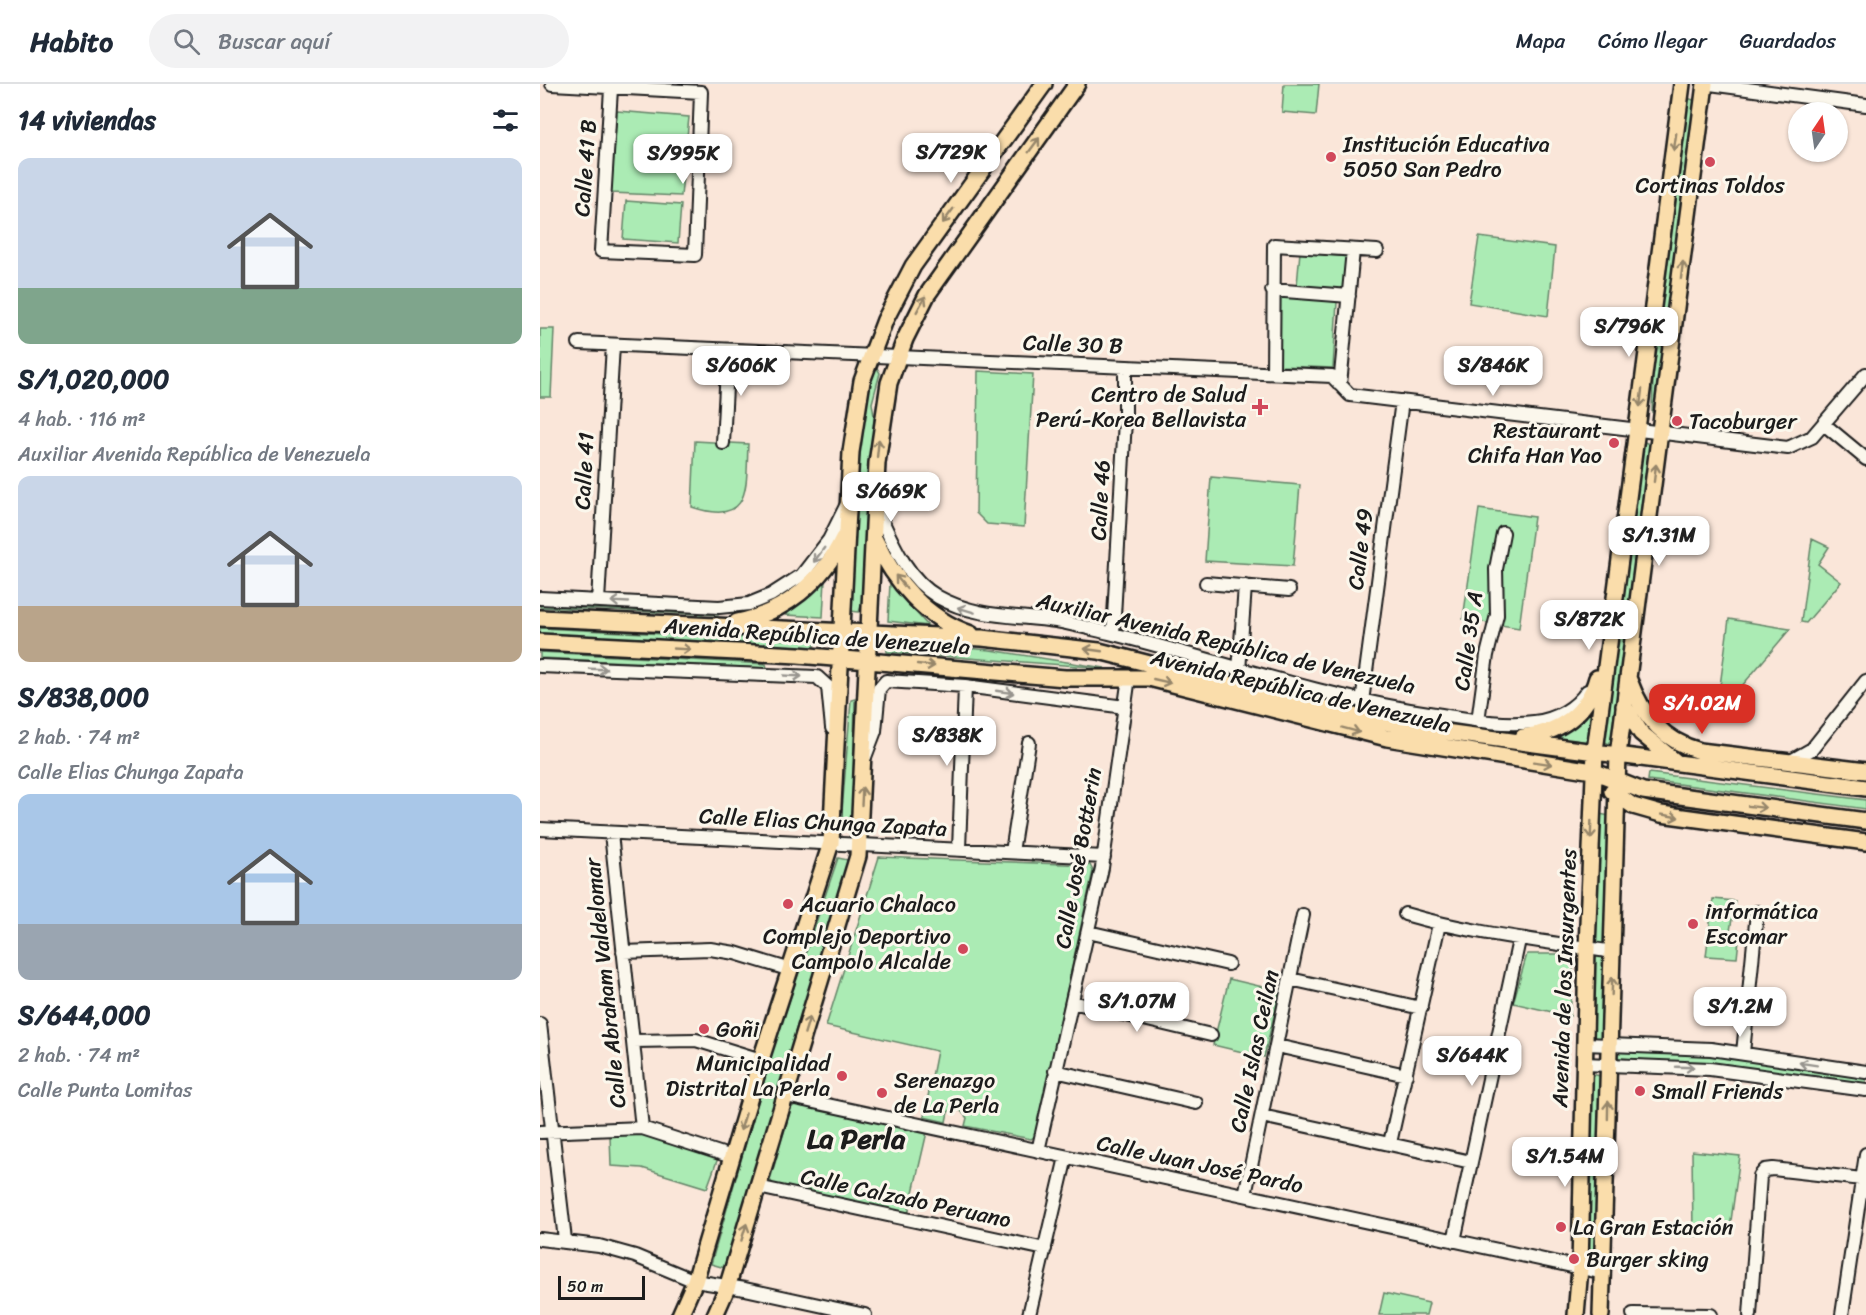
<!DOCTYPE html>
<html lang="es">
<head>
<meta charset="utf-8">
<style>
  :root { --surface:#fff; --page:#f2f2f3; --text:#1f2937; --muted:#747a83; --line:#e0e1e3; --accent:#d93025 }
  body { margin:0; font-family:Sriracha,sans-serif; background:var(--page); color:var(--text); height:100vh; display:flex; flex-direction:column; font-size:22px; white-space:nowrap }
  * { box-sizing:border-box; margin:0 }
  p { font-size:20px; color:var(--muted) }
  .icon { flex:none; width:33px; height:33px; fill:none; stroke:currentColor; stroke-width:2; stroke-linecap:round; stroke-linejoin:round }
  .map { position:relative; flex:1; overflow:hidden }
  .details { display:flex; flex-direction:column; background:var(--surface); width:540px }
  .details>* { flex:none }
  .needle { width:39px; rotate:13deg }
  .buttons { position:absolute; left:1248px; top:18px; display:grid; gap:12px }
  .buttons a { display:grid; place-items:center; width:60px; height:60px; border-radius:50%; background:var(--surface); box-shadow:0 2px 4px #0004; font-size:30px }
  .scale { position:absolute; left:18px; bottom:15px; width:87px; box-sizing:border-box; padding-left:6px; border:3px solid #1c1c1c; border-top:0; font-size:16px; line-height:21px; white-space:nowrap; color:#1c1c1c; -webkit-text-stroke:4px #fbf7ec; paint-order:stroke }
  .price { position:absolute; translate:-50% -51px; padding:0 14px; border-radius:12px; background:#fff; color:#222; font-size:20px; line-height:39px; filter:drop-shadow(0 2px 3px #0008) }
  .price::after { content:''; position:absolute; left:50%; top:36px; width:18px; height:14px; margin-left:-9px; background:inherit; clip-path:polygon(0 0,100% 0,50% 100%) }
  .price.current { background:var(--accent); color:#fff }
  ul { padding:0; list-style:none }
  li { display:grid; align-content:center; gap:12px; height:318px; padding:0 18px }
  li span { display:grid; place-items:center; height:186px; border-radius:12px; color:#555 }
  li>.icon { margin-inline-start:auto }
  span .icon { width:108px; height:108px; fill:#fffc; stroke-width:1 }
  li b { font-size:26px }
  h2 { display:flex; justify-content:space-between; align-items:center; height:72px; padding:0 18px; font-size:26px }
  header { display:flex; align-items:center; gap:36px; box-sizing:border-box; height:84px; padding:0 30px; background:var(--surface); border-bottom:2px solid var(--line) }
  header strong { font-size:28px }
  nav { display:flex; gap:33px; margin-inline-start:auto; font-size:21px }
  .search { width:420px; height:54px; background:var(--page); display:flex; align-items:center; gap:15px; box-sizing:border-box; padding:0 21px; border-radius:33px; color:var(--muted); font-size:22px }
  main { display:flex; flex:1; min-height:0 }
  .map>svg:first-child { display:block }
  .green { fill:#abebb4; stroke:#648468; stroke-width:1.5 }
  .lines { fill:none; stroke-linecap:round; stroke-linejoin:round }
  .minor-casing { stroke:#1c1c1c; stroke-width:16 }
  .major-casing { stroke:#1c1c1c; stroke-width:20 }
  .minor { stroke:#fbf7ec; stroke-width:12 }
  .major { stroke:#faddab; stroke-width:15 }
  .oneway { stroke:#96866b }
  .oneway2 { stroke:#97948e }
  .poi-dot { fill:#d1495b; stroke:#fbf7ec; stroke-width:2 }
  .labels { text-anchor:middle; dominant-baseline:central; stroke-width:6; stroke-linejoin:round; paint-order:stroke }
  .poi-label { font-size:22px; fill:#1c1c1c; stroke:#fbf7ec; text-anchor:start }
  .street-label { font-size:22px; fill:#1c1c1c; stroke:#fbf7ec }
  .district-label { font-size:28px; font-weight:bold; fill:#1c1c1c; stroke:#fbf7ec }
</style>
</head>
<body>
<header>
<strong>Habito</strong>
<div class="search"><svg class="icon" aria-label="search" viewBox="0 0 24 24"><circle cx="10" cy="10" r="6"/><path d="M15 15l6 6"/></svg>Buscar aquí</div>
<nav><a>Mapa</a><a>Cómo llegar</a><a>Guardados</a></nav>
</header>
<main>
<section class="details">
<h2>14 viviendas<svg class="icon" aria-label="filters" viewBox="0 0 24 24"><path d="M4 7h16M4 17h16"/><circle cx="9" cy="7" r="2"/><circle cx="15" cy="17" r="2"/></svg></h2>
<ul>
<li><span style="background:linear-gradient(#c9d6e8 70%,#7fa58c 0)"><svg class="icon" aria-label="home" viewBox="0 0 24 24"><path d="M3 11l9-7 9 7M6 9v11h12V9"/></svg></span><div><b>S/1,020,000</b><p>4 hab. · 116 m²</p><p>Auxiliar Avenida República de Venezuela</p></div></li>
<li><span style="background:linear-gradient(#c9d6e8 70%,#b9a48a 0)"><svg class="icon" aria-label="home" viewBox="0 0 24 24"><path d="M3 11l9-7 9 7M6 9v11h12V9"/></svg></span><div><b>S/838,000</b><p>2 hab. · 74 m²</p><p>Calle Elias Chunga Zapata</p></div></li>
<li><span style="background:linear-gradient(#a9c7e8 70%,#9aa5b1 0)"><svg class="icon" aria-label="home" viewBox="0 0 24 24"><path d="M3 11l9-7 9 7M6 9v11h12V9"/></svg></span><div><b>S/644,000</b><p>2 hab. · 74 m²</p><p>Calle Punta Lomitas</p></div></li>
</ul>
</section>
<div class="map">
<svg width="1326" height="1231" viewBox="0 0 1326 1231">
  <rect width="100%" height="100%" fill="#fae6d9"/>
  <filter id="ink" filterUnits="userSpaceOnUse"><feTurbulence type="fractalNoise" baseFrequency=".0167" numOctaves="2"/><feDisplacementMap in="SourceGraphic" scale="12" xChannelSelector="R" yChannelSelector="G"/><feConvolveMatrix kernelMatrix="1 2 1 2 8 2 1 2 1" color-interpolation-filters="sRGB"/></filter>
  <g filter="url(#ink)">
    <path class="green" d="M744,0H779L776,31L742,28Z
      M1147,14L1157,17L1118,329L1112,328L1113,296L1109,285Z
      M77,27L149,33L141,112L71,109Z
      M86,117L141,121L138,159L83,155Z
      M939,153L1015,163L1008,232L929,219Z
      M760,168L808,173L804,207L757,201Z
      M739,212L797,218L793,284L740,282Z
      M0,245H14L11,313H0Z
      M337,284L340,289L332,319L334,332L323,515L319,528L310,527C312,488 313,305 337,284Z
      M438,287L493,290L484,443L447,440L436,429Z
      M1100,356L1109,360L1107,399L1072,661L1060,656Z
      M155,357L208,360C206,403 212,443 152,423Z
      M671,393L760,401L753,482L665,477Z
      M939,425L994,433L979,544L923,535Z
      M1272,455L1289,463L1278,480L1301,498L1266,539L1261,538Z
      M285,496L283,533L246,531Z
      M350,499L388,542L348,537Z
      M0,518L178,527V531L0,523Z
      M1189,535L1250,545L1190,616L1178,617Z
      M0,544L276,557L274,564L0,551Z
      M347,558L450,566L565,584L347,568Z
      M0,568L226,580L227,584L0,574Z
      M315,615L312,740H301L311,616Z
      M1052,625L1049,658L1013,654Z
      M1109,689L1326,716V725L1108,696Z
      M1055,729L1070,732L1063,955L1050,954Z
      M339,773L550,781L553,787L495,1052L491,1055L425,1042L427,1034L421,1027L414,1025L408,1028L406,1038L384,1033L397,967L286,942Z
      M298,774L308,776L185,1184L171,1180L234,962Z
      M1173,815L1195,817L1189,853L1199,855L1197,874L1166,872Z
      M987,870H1034L1030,932L973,919Z
      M689,895L740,907L724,973L673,961Z
      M1078,965L1208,975L1326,991V1002L1156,979L1077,974Z
      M1050,990L1061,992L1063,1005L1054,1172L1051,1179L1047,1172Z
      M255,1021L387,1048L368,1130L233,1100L230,1096L251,1024Z
      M101,1050L178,1074L167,1104L102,1084L71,1082L70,1051Z
      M1152,1067L1200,1072L1189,1151L1153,1152Z
      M844,1209L889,1219L886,1231H839Z"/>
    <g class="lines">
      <g class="minor-casing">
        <path id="minor" d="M12,0L161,8L155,171L61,167L71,5
          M1170,0L1326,21
          M732,206L809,212
          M39,259L792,292L810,311L1248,364L1272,353L1326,290
          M733,289L734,161L837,167
          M800,301L813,166
          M1285,341L1326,375
          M183,359L188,266
          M335,421C350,453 365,494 398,513C435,534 475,531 516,537C534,540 552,545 569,549C679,576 784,614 895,630C928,635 961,642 994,638C1015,636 1036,624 1047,607
          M666,499L749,506
          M0,514L179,523L209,520L231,511L262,491L289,456L307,420
          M58,517L73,261
          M573,550L585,336V283
          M0,582L277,593L288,603L292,644
          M699,587L705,502
          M822,618L862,317
          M938,637L947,571L957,531L956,485L963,449
          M325,673L335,647L339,605L346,597L425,602L585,623
          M1251,677L1272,665L1326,597
          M0,745L564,773
          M71,749L102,1044
          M419,765L425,602
          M472,768L489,659
          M865,830C933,850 1003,857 1073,868
          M548,848L688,880
          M83,868L170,865L195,869L251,886
          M750,895L881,924
          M532,918L671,951
          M0,940L25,1156
          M93,957L156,956L221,976
          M1045,960L1171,965L1326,988
          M737,962L866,991
          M1203,969L1217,828
          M1044,980L1170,985L1326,1006
          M515,987L656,1019
          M246,1012L1064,1189
          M722,1032L931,1078
          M0,1048L102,1044L192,1073
          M850,1059L899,840
          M498,1067L562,784L589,593
          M218,1103L505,1165
          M705,1111L763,831
          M0,1155L59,1162L95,1172L155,1197L205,1205L325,1231
          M914,1157L979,856
          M1093,1230L1171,1231
          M489,1231L526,1073
          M1210,1231L1220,1092L1225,1086L1233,1085L1322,1095
          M1302,1231L1326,1070"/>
      </g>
      <g class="major-casing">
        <path id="major" d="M335,456C354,497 386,535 431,550
          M0,534L442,554L559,567L818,633L875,644L1326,704
          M197,538C244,529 282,498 303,454
          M0,558L258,571L525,594H609L847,654L1053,687L1103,707L1326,737
          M1089,596C1102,631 1123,657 1160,667L1326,687
          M1084,622L1101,649L1136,678
          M983,653C1019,649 1047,630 1057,594
          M1072,707L1093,722L1121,730L1326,758
          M140,1231L155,1197L223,969L291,759L311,368L322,297L345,236L373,182L504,0
          M175,1231L187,1204L318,772L337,379L349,299L365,255L387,211L537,0
          M1036,1231L1040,1184L1047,864L1055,667L1142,0
          M1061,1231L1078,671L1165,0"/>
      </g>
      <use href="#minor" class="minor"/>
      <use href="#major" class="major"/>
    </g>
    <defs><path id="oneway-shaft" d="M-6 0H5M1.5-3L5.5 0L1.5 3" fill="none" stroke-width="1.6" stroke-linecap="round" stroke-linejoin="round" transform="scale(1.5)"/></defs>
    <g class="oneway">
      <use href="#oneway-shaft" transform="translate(1135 58) rotate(98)"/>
      <use href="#oneway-shaft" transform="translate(494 61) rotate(-54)"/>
      <use href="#oneway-shaft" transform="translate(408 132) rotate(126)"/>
      <use href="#oneway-shaft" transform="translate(1142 186) rotate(-83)"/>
      <use href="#oneway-shaft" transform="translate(381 220) rotate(-61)"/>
      <use href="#oneway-shaft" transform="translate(1101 314) rotate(97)"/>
      <use href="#oneway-shaft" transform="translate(338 364) rotate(-84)"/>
      <use href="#oneway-shaft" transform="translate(1115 389) rotate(-83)"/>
      <use href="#oneway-shaft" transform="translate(361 498) rotate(-129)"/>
      <use href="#oneway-shaft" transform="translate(142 565) rotate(3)"/>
      <use href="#oneway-shaft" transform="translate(553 566) rotate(-172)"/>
      <use href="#oneway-shaft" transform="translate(386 581) rotate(6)"/>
      <use href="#oneway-shaft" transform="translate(622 597) rotate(13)"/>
      <use href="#oneway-shaft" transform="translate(811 646) rotate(15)"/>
      <use href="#oneway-shaft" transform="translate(1003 679) rotate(9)"/>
      <use href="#oneway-shaft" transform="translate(322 712) rotate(-87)"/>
      <use href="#oneway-shaft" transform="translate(1217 723) rotate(7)"/>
      <use href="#oneway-shaft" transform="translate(1130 732) rotate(10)"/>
      <use href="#oneway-shaft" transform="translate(1051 746) rotate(92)"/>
      <use href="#oneway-shaft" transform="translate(1072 902) rotate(-88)"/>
      <use href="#oneway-shaft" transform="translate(267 941) rotate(-73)"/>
      <use href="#oneway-shaft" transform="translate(1068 1026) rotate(-89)"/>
      <use href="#oneway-shaft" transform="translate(203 1038) rotate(107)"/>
      <use href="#oneway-shaft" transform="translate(204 1148) rotate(-73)"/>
    </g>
    <g class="oneway2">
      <use href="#oneway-shaft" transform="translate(279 471) rotate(126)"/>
      <use href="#oneway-shaft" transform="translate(80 518) rotate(-177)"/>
      <use href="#oneway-shaft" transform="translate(426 526) rotate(-163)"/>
      <use href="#oneway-shaft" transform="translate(58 585) rotate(2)"/>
      <use href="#oneway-shaft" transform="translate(253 592) rotate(3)"/>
      <use href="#oneway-shaft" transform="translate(465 608) rotate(8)"/>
      <use href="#oneway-shaft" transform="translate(1268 980) rotate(-171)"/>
      <use href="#oneway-shaft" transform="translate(1145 983) rotate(2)"/>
    </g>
  </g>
  <g class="poi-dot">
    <circle cx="791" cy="73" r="6"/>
    <circle cx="1170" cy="78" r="6"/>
    <path d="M717 314h6v6h6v6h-6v6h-6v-6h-6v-6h6z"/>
    <circle cx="1137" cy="337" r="6"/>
    <circle cx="1074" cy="359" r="6"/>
    <circle cx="248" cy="820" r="6"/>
    <circle cx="1153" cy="840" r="6"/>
    <circle cx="423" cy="865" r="6"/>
    <circle cx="164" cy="945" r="6"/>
    <circle cx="302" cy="992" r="6"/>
    <circle cx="1100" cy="1007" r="6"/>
    <circle cx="342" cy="1009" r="6"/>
    <circle cx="1021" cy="1143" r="6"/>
    <circle cx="1034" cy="1175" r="6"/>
  </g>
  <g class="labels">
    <g class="poi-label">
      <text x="803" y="60">Institución Educativa<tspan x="803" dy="25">5050 San Pedro</tspan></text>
      <text x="1170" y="101" text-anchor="middle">Cortinas Toldos</text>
      <text x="706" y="310" text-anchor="end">Centro de Salud<tspan x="706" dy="25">Perú-Korea Bellavista</tspan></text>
      <text x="1149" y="337">Tacoburger</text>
      <text x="1062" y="346" text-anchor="end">Restaurant<tspan x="1062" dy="25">Chifa Han Yao</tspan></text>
      <text x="260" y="820">Acuario Chalaco</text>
      <text x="1165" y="827">informática<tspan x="1165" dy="25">Escomar</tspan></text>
      <text x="411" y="852" text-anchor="end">Complejo Deportivo<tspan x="411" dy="25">Campolo Alcalde</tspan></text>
      <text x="176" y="945">Goñi</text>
      <text x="290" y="979" text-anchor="end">Municipalidad<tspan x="290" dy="25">Distrital La Perla</tspan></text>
      <text x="354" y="996">Serenazgo<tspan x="354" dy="25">de La Perla</tspan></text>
      <text x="1112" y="1007">Small Friends</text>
      <text x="1033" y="1143">La Gran Estación</text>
      <text x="1046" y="1175">Burger sking</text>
    </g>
    <g class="street-label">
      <text transform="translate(45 84) rotate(-86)">Calle 41 B</text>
      <text transform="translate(533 260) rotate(2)">Calle 30 B</text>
      <text transform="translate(44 387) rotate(-87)">Calle 41</text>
      <text transform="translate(560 416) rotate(-87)">Calle 46</text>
      <text transform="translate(820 465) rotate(-83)">Calle 49</text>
      <text transform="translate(277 552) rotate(4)">Avenida República de Venezuela</text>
      <text transform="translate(928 557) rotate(-82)">Calle 35 A</text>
      <text transform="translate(686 559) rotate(13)">Auxiliar Avenida República de Venezuela</text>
      <text transform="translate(761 607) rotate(13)">Avenida República de Venezuela</text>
      <text transform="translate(283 738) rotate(3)">Calle Elias Chunga Zapata</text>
      <text transform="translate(538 774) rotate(-80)">Calle José Botterin</text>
      <text transform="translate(1024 894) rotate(-88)">Avenida de los Insurgentes</text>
      <text transform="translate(65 899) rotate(-96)">Calle Abraham Valdelomar</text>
      <text transform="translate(714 967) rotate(-78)">Calle Islas Ceilan</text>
      <text transform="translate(660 1080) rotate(12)">Calle Juan José Pardo</text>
      <text transform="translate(366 1114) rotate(12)">Calle Calzado Peruano</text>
    </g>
    <g class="district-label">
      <text x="316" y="1054">La Perla</text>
    </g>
  </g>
</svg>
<div class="buttons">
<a><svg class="needle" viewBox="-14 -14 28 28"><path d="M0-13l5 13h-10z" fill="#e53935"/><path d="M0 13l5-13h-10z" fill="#747a83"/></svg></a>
</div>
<div class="scale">50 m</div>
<b class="price" style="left:411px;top:100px">S/729K</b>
<b class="price" style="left:143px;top:101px">S/995K</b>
<b class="price" style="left:1089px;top:274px">S/796K</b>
<b class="price" style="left:201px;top:313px">S/606K</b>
<b class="price" style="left:953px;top:313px">S/846K</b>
<b class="price" style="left:351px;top:439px">S/669K</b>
<b class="price" style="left:1119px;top:483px">S/1.31M</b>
<b class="price" style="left:1049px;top:567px">S/872K</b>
<b class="price current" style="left:1162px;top:651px">S/1.02M</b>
<b class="price" style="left:407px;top:683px">S/838K</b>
<b class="price" style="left:597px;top:949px">S/1.07M</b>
<b class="price" style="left:1200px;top:954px">S/1.2M</b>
<b class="price" style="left:932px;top:1003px">S/644K</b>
<b class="price" style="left:1025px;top:1104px">S/1.54M</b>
</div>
</main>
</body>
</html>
